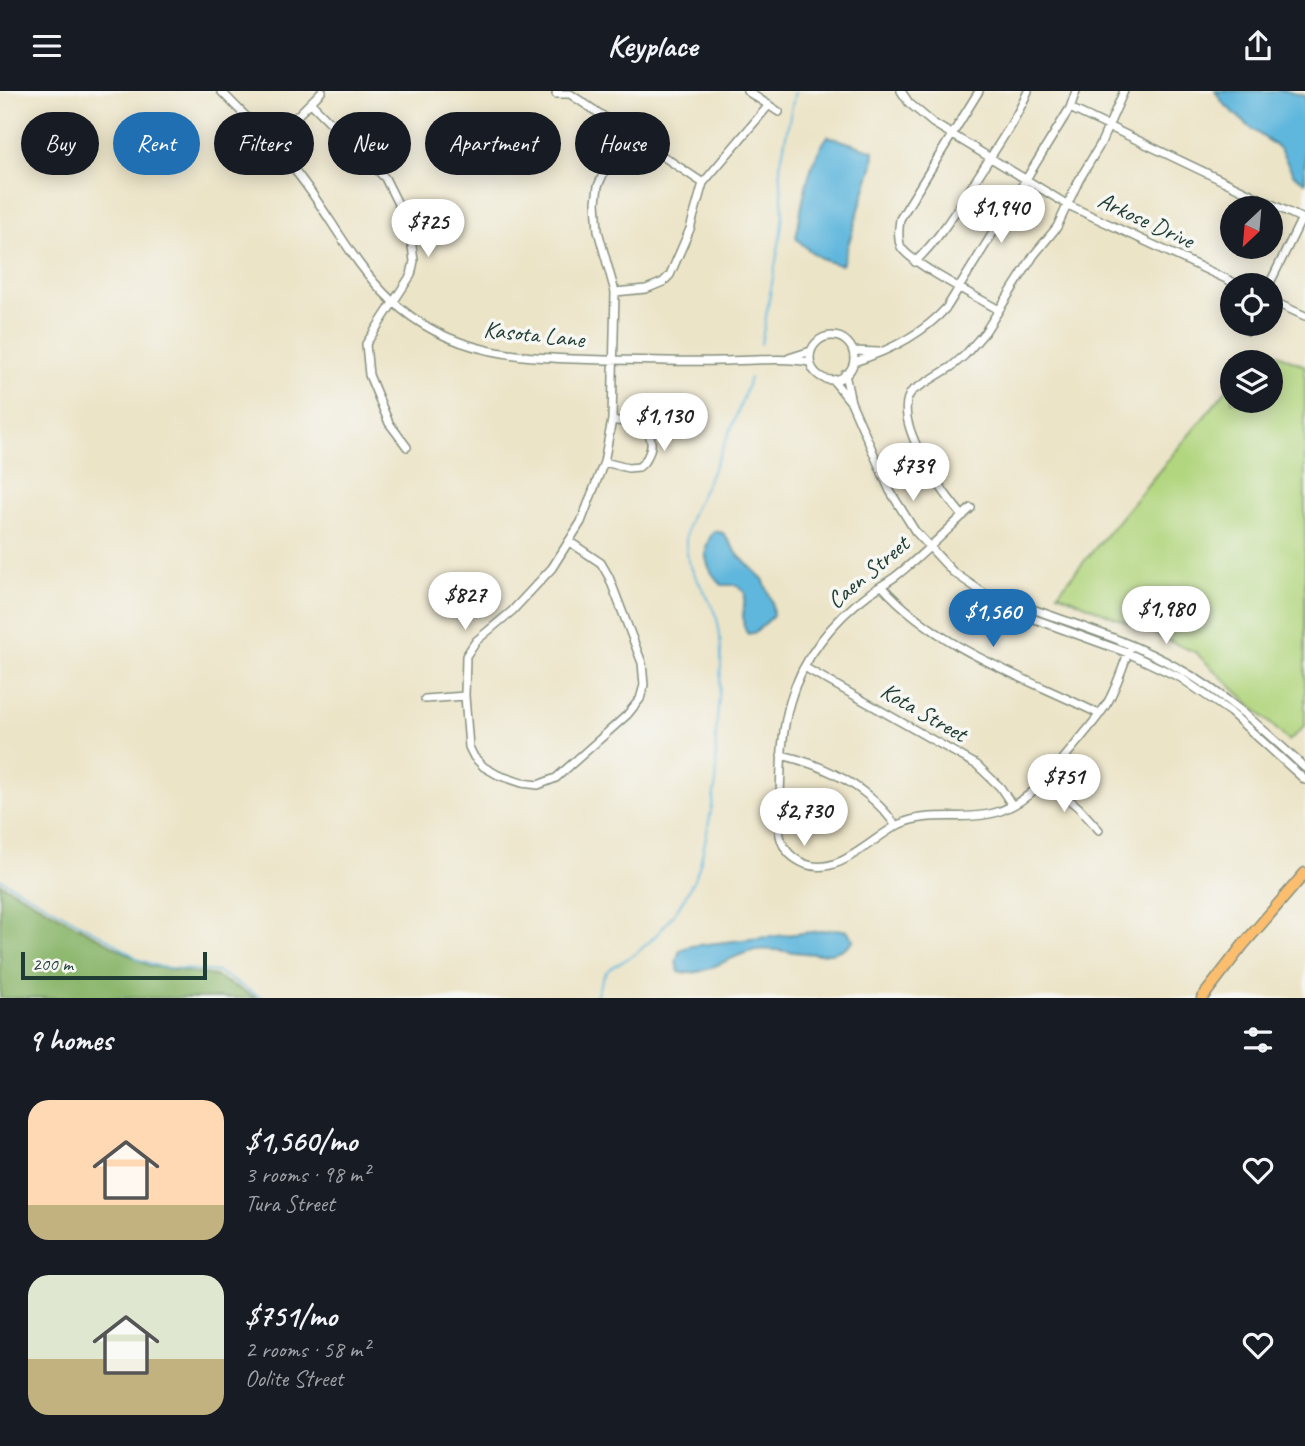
<!DOCTYPE html>
<html lang="en">
<head>
<meta charset="utf-8">
<style>
  :root { --surface:#171b24; --page:#242831; --text:#f1f3f6; --muted:#9ea1a6; --accent:#1f6fb2 }
  body { margin:0; font-family:Caveat,sans-serif; background:var(--page); color:var(--text); height:100vh; display:flex; flex-direction:column; font-size:26px; white-space:nowrap }
  * { box-sizing:border-box; margin:0 }
  p { font-size:23px; color:var(--muted) }
  .icon { flex:none; width:38px; height:38px; fill:none; stroke:currentColor; stroke-width:2; stroke-linecap:round; stroke-linejoin:round }
  .map { position:relative; height:907px; overflow:hidden }
  .sheet { display:flex; flex-direction:column; background:var(--surface); flex:1 }
  .sheet>* { flex:none }
  .banner { position:absolute; left:21px; top:21px; width:700px; height:63px; display:flex; gap:14px }
  .needle { width:46px; rotate:206deg }
  .tools { position:absolute; left:1220px; top:105px; display:grid; gap:14px }
  .tools a { display:grid; place-items:center; width:63px; height:63px; border-radius:50%; background:var(--surface); box-shadow:0 4px 18px #0003; font-size:35px }
  .scale { position:absolute; left:21px; bottom:18px; width:186px; box-sizing:border-box; padding-left:7px; border:4px solid #1f3d34; border-top:0; font-size:19px; line-height:24px; white-space:nowrap; color:#1f3d34; -webkit-text-stroke:5px #f6f6f2; paint-order:stroke }
  .price { position:absolute; translate:-50% -60px; padding:0 16px; border-radius:24px; background:#fff; color:#222; font-size:23px; line-height:46px; filter:drop-shadow(0 2px 4px #0008) }
  .price::after { content:''; position:absolute; left:50%; top:42px; width:21px; height:16px; margin-left:-10px; background:inherit; clip-path:polygon(0 0,100% 0,50% 100%) }
  .price.active { background:var(--accent); color:#fff }
  ul { padding:0; list-style:none }
  li { display:flex; align-items:center; gap:21px; height:175px; padding:0 28px }
  li span { display:grid; place-items:center; flex:none; width:196px; height:140px; border-radius:21px; color:#555 }
  li>.icon { margin-inline-start:auto }
  span .icon { width:84px; height:84px; fill:#fffc; stroke-width:1 }
  li b { font-size:30px }
  h2 { display:flex; justify-content:space-between; align-items:center; height:84px; padding:0 28px; font-size:30px }
  .pill { padding:0 24px; border-radius:32px; background:var(--surface); box-shadow:0 4px 18px #0003; font-size:24px; line-height:63px }
  .pill.active { background:var(--accent); color:#fff }
  header { display:flex; justify-content:space-between; align-items:center; height:91px; padding:0 28px; background:var(--surface); font-size:32px; font-weight:600 }
  .map>svg:first-child { display:block }
  .green { fill:#b2d67f; stroke:#688a5a; stroke-width:2 }
  .forest { fill:#8db76e; stroke:#567a51; stroke-width:2 }
  .water { fill:#60b7dd; stroke:#407a88; stroke-width:2 }
  .lines { fill:none; stroke-linecap:round; stroke-linejoin:round }
  .stream { stroke:#60b7dd; stroke-width:2 }
  .minor-casing { stroke:#86907e; stroke-width:10 }
  .primary-casing { stroke:#86907e; stroke-width:13 }
  .minor { stroke:#fff; stroke-width:7 }
  .primary { stroke:#fbbd6e; stroke-width:10 }
  .labels { text-anchor:middle; dominant-baseline:central; stroke-width:7; stroke-linejoin:round; paint-order:stroke }
  .street-label { font-size:24px; fill:#1f3d34; stroke:#f6f6f2 }
</style>
</head>
<body>
<header><svg class="icon" aria-label="menu" viewBox="0 0 24 24"><path d="M4 6h16M4 12h16M4 18h16"/></svg>Keyplace<svg class="icon" aria-label="share" viewBox="0 0 24 24"><path d="M12 15V3M7 8l5-5 5 5M5 13v7h14v-7"/></svg></header>
<div class="map">
<svg width="1305" height="907" viewBox="0 0 1305 907">
  <rect width="100%" height="100%" fill="#f6f6f2"/>
  <filter id="ink" filterUnits="userSpaceOnUse"><feTurbulence type="fractalNoise" baseFrequency=".0143" numOctaves="2"/><feDisplacementMap in="SourceGraphic" scale="14" xChannelSelector="R" yChannelSelector="G"/><feConvolveMatrix kernelMatrix="1 2 1 2 8 2 1 2 1" color-interpolation-filters="sRGB"/></filter>
  <filter id="wash" filterUnits="userSpaceOnUse"><feTurbulence type="fractalNoise" baseFrequency=".00686" numOctaves="4" result="noise"/><feDisplacementMap in="SourceGraphic" scale="28" xChannelSelector="R" yChannelSelector="G"/><feGaussianBlur stdDeviation="1.57" result="paint"/><feColorMatrix in="noise" values="0 0 0 0 0 0 0 0 0 0 0 0 0 0 0 0 0 1.4 0 .05"/><feComposite in="paint" operator="in"/></filter>
  <g filter="url(#wash)">
    <rect width="100%" height="100%" fill="#ece4c7"/>
    <path class="green" d="M1262,256L1305,275V635L1289,650L1195,561L1058,502L1232,292V310H1270V271H1250Z"/>
    <path class="forest" d="M0,792L150,875L215,885L257,907H0Z"/>
    <path class="water" d="M1215,0H1286L1305,5V91L1293,83L1280,58L1252,38L1224,13Z
      M828,45L874,60L873,73L842,174C822,171 810,161 796,147C803,112 806,74 828,45Z
      M714,440L723,442L739,465L763,488L772,510L773,525L756,541L748,543C739,532 745,516 745,502L737,494H722C705,478 700,459 714,440Z
      M837,838L847,840L854,848C834,877 782,854 756,859C729,864 705,887 679,881L676,871L680,859L691,855Z"/>
    <g class="lines">
      <path class="stream" d="M761,253L780,148L783,123L780,75L795,0
        M0,788L113,851L140,869L161,876L218,881L262,907
        M596,907C606,867 613,881 640,859C664,840 694,799 701,769C707,743 712,716 716,691C718,675 714,659 716,643C718,607 725,567 718,532C712,504 687,484 686,454C685,427 700,409 710,385C725,353 739,321 750,287"/>
    </g>
  </g>
  <g filter="url(#ink)">
    <g class="lines">
      <g class="minor-casing">
        <path id="minor" d="M221,0C248,28 277,55 300,86C331,126 353,173 391,209C454,268 529,267 609,269C646,269 683,271 720,270C751,270 780,266 810,271
          M747,0L779,21
          M901,0L909,12L933,32L1068,114L1239,194
          M979,0L900,128C899,137 897,147 901,156C910,172 979,207 999,219
          M556,3H570L703,92
          M311,12L385,87L401,119L412,155L414,170L411,184L366,253L369,284L389,332L407,356
          M1070,17L1305,129
          M270,52L322,0
          M915,171C942,145 959,115 979,84C996,57 1016,29 1028,0
          M1269,194L1302,127
          M615,201L646,198L663,191L670,184L690,138L703,92L769,14
          M1270,209L1305,225
          M1248,240L1251,233
          M810 267a22 22 0 1 1 44 0a22 22 0 1 1-44 0Z
          M853,260L879,261
          M789,267L811,260
          M854,271C889,260 922,244 947,216L1070,17L1076,0
          M845,283L851,311L890,400L915,440L953,481L1007,518L1128,562L1181,587L1230,621L1305,689
          M833,289L850,310
          M604,371L628,377L639,376C651,366 658,346 641,336C633,331 621,331 612,329
          M971,417C947,439 923,464 896,485C888,491 879,496 870,502C833,529 802,567 790,611C781,642 781,675 780,706C778,734 774,760 805,773C839,786 872,746 900,733C928,720 964,730 994,722C1030,712 1051,682 1074,655C1086,640 1100,625 1109,609C1118,592 1124,572 1131,554
          M963,425C943,403 889,327 912,300L951,276L965,264L985,241L1034,164L1057,136L1079,89L1100,54L1124,0
          M570,451L601,472L609,486L642,572L644,594L640,608L627,624L556,687L538,694L522,692L498,684L484,676L474,666L469,656L465,605L466,565L476,550L512,520L552,477L581,431L604,371L612,329L615,201L598,140L596,111L598,95L605,79L629,42
          M882,495C939,559 1025,586 1099,623
          M990,505L1003,507C1061,530 1124,546 1178,577C1226,603 1265,640 1305,677
          M804,576L977,674L1000,696L1012,714
          M425,608L465,605
          M781,664C826,674 870,697 896,735
          M1046,689L1079,717L1099,739"/>
      </g>
      <g class="primary-casing">
        <path id="primary" d="M1202,907L1243,854L1305,782"/>
      </g>
      <use href="#minor" class="minor"/>
      <use href="#primary" class="primary"/>
    </g>
  </g>
  <g class="labels">
    <g class="street-label">
      <text transform="translate(1146 129) rotate(25)">Arkose Drive</text>
      <text transform="translate(534 243) rotate(6)">Kasota Lane</text>
      <text transform="translate(868 481) rotate(-40)">Caen Street</text>
      <text transform="translate(924 621) rotate(30)">Kota Street</text>
    </g>
  </g>
</svg>
<div class="tools">
<a><svg class="needle" viewBox="-14 -14 28 28"><path d="M0-13l5 13h-10z" fill="#e53935"/><path d="M0 13l5-13h-10z" fill="#9ea1a6"/></svg></a>
<a><svg class="icon" aria-label="locate" viewBox="0 0 24 24"><circle cx="12" cy="12" r="6"/><path d="M12 2v4M12 18v4M2 12h4M18 12h4"/></svg></a>
<a><svg class="icon" aria-label="layers" viewBox="0 0 24 24"><path d="M12 4l9 5-9 5-9-5zM3 14l9 5 9-5"/></svg></a>
</div>
<div class="scale">200 m</div>
<b class="price" style="left:1001px;top:154px">$1,940</b>
<b class="price" style="left:428px;top:168px">$725</b>
<b class="price" style="left:664px;top:362px">$1,130</b>
<b class="price" style="left:913px;top:412px">$739</b>
<b class="price" style="left:465px;top:541px">$827</b>
<b class="price" style="left:1166px;top:555px">$1,980</b>
<b class="price active" style="left:993px;top:558px">$1,560</b>
<b class="price" style="left:1064px;top:723px">$751</b>
<b class="price" style="left:804px;top:757px">$2,730</b>
<div class="banner">
<a class="pill">Buy</a>
<a class="pill active">Rent</a>
<a class="pill">Filters</a>
<a class="pill">New</a>
<a class="pill">Apartment</a>
<a class="pill">House</a>
</div>
</div>
<section class="sheet">
<h2>9 homes<svg class="icon" aria-label="filters" viewBox="0 0 24 24"><path d="M4 7h16M4 17h16"/><circle cx="9" cy="7" r="2"/><circle cx="15" cy="17" r="2"/></svg></h2>
<ul>
<li><span style="background:linear-gradient(#ffd9b3 75%,#c2b280 0)"><svg class="icon" aria-label="home" viewBox="0 0 24 24"><path d="M3 11l9-7 9 7M6 9v11h12V9"/></svg></span><div><b>$1,560/mo</b><p>3 rooms · 98 m²</p><p>Tura Street</p></div><svg class="icon" aria-label="heart" viewBox="0 0 24 24"><path d="M12 20l-8-8c-3-5 5-10 8-4 3-6 11-1 8 4z"/></svg></li>
<li><span style="background:linear-gradient(#dfe7d0 60%,#c2b280 0)"><svg class="icon" aria-label="home" viewBox="0 0 24 24"><path d="M3 11l9-7 9 7M6 9v11h12V9"/></svg></span><div><b>$751/mo</b><p>2 rooms · 58 m²</p><p>Oolite Street</p></div><svg class="icon" aria-label="heart" viewBox="0 0 24 24"><path d="M12 20l-8-8c-3-5 5-10 8-4 3-6 11-1 8 4z"/></svg></li>
</ul>
</section>
</body>
</html>
